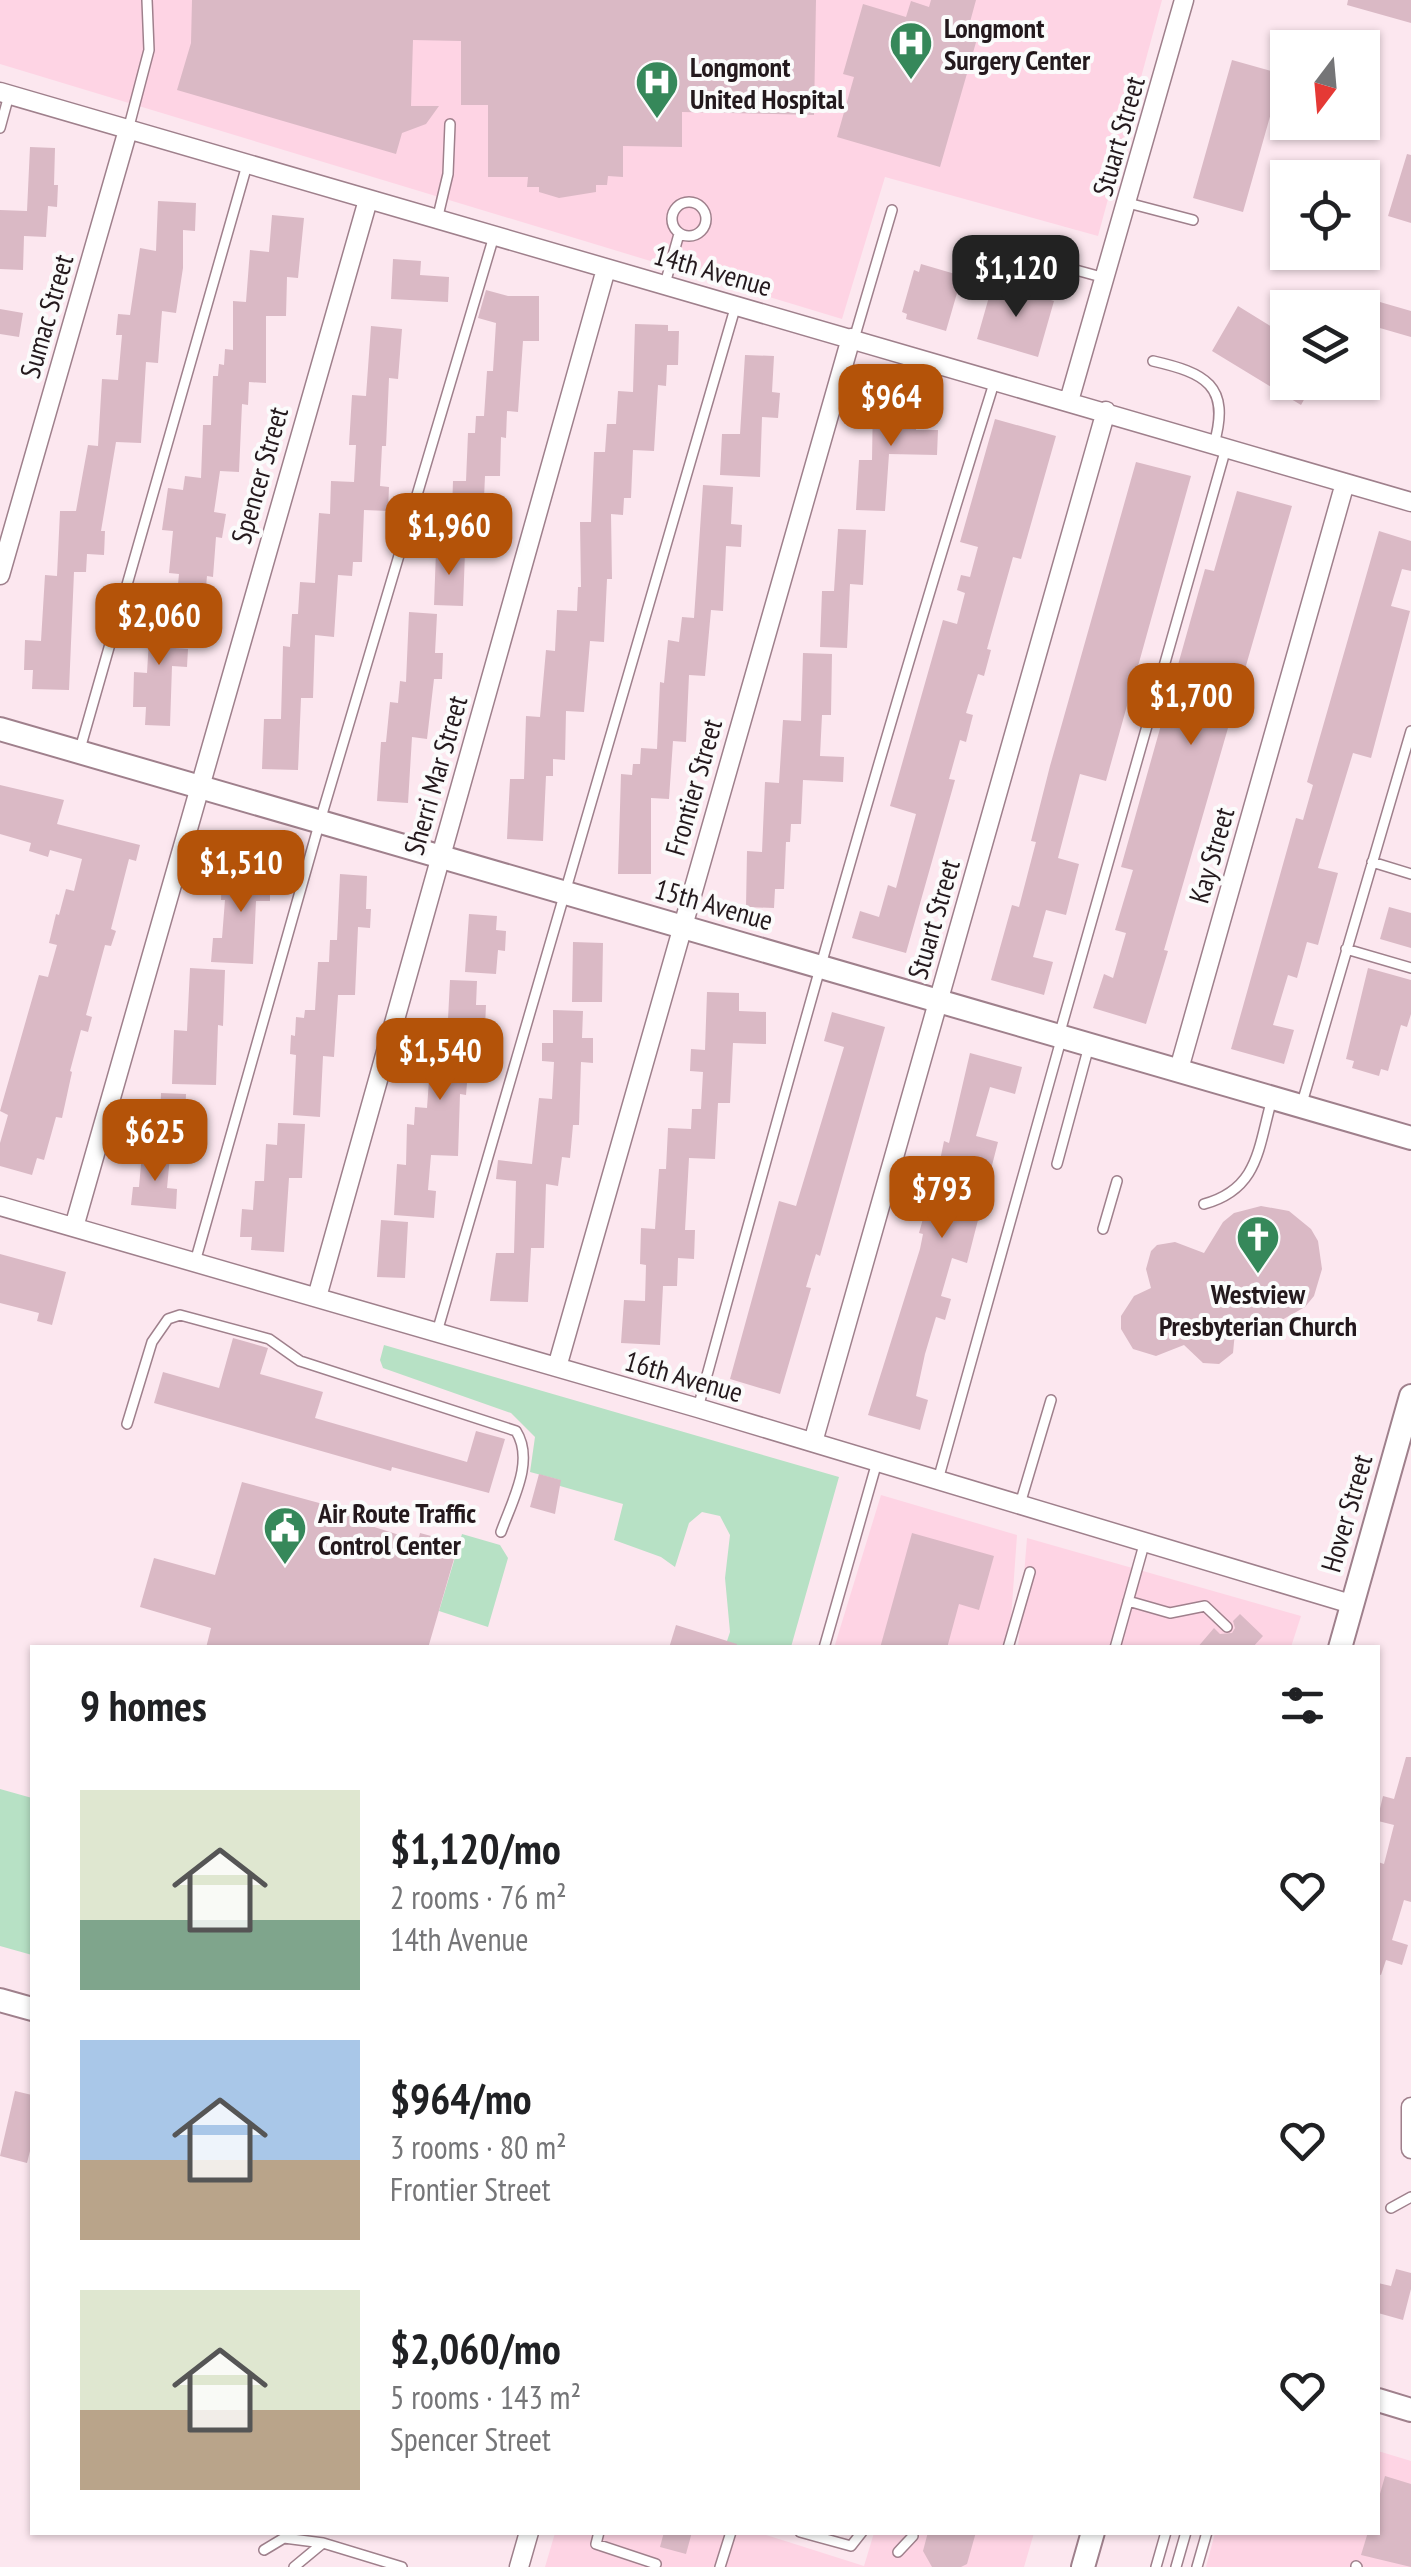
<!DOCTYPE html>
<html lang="en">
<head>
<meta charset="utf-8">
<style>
  :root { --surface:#fff; --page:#f2f2f2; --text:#202124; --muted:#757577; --accent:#b45309 }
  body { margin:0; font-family:"PT Sans Narrow",sans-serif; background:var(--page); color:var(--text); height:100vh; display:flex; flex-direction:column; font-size:38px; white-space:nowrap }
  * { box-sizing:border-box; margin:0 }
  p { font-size:32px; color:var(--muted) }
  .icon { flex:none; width:55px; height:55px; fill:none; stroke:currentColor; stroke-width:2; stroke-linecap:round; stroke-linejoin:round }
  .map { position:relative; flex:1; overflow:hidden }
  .drawer { position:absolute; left:30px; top:1645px; width:1350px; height:890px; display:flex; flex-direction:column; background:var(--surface); border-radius:0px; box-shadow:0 2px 8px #0004 }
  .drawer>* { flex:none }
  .needle { width:65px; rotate:196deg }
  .tools { position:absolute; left:1270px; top:30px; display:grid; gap:20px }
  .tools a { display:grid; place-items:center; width:110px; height:110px; border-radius:0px; background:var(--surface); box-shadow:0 2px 8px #0004; font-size:50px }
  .price { position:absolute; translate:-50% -85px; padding:0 22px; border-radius:20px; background:var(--accent); color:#fff; font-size:32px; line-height:65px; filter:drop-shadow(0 2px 5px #0008) }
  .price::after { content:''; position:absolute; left:50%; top:60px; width:30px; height:22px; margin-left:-15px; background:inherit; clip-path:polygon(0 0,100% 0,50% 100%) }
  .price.current { background:#222; color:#fff }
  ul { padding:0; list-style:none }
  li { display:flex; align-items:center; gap:30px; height:250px; padding:0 50px }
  li span { display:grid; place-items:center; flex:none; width:280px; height:200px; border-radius:0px; color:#555 }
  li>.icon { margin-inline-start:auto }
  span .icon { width:120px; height:120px; fill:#fffc; stroke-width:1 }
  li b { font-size:42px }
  h2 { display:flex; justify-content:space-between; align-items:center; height:120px; padding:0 50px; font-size:42px }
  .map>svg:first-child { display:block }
  .built { fill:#fed4e4 }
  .green { fill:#b7e1c5 }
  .building { fill:#dab9c5 }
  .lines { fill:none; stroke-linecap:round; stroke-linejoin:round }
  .lane-casing { stroke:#9f808c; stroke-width:12 }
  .street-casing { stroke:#9f808c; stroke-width:21 }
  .secondary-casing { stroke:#9f808c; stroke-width:26 }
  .lane { stroke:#fff; stroke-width:9 }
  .street { stroke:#fff; stroke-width:18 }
  .secondary { stroke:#fff; stroke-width:22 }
  .labels { text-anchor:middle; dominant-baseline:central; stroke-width:8; stroke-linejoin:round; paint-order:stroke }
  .poi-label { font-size:28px; font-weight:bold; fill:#24191d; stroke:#fbfbfb; text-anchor:start }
  .street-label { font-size:28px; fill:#24191d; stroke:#fbfbfb }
</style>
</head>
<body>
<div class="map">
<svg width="1411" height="2567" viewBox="0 0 1411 2567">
  <rect width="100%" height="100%" fill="#fce7ef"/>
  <path class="built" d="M0,0H1162L1098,236L885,177L842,319L0,64Z
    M881,1495L1017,1535L1009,1647L834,1648Z
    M1027,1538L1301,1616L1291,1647L1018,1648Z
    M1378,2451L1411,2461V2567H1206L1215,2533L1378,2532Z
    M555,2533H760L864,2566L874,2533H1034L1024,2567H545Z"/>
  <path class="green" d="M384,1345L839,1477L791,1647H725L730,1632L725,1578L730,1535L720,1516L702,1512L689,1523L675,1567L661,1557L614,1540L623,1504L560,1486V1480L530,1472L535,1437L511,1413L383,1368L380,1360Z
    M462,1534L500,1545L508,1558L488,1627L439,1611Z
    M0,1789L32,1798V1955L0,1946Z"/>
  <path class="building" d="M192,0H816L814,115L682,112V147L623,146V177L608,176L607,185H596V192L559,198L539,192V187H527L528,177H488V105H461V41L413,40L411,106H439L426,124L402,133L396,154L177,90L191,43Z
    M931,0H976L970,22L981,25L940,167L837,137L854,77L843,74L863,4L906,17L911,1L929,7Z
    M1348,0H1411V23L1347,5Z
    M1232,60L1282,74L1243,212L1193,198Z
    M30,147L55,148L54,185H58L57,207L48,206L46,237L24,236L23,270L0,269V210L27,211Z
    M1407,154L1411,155V223L1388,216Z
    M158,201L196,203L195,231L183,230V268L176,313L162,311L158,363L146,362L141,443L116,442L101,531H105L104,555L87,554L86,572H74L69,690L32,689L33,670H24L25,640L41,641L45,575L57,576L60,511H76L88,445L98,446L102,379L118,380L122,335H116L118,314L130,315L140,248L156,251Z
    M272,215L304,218L298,278L287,277L286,316H266V383L249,382L248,405L242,404L239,472L220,471L214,512L226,514L222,538L216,537L213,577L207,576L205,598L177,595L179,574L169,573L173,531L162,530L168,488L183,490L185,476L201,478L203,425H211L213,376H218L219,364L224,365L225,349L233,350V301L246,302L250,250L269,252Z
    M393,259L421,261L420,275L449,277L448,302L391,299Z
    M921,264L962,276L946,331L906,319L907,314L902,312L914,270L919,272Z
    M993,283L1054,301L1038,357L977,339Z
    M486,290L508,296H539V341H523L518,412L507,411L506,438L501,437L500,476H485L482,542L451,540L453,481H466L468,433H475L476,416H484L487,371H493L496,323L478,318Z
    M1373,300L1411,311V337L1366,324Z
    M1238,306L1288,337V382H1314L1301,405L1212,351Z
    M0,309L23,313L19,337L0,334Z
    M635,324L668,325V331H679L678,365H667L666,386L658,385L654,451L633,450L631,498H624L623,515L611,514L612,579H607L604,642L590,641L584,712L566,711L565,760L553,759V776H546L543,841L507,839L510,779H524L526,716L540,717L546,650L555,651L557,610L577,611L578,587H581L580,522H591L594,452H605L607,424H616L618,391L633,392Z
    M371,326L402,329L398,379L389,378L386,446H382L380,486L389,487L388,511L364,510L362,562H353L352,576L338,575L334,637L315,635L313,698H301L298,770L262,769L264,719H281L283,646L290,647L292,614H298L300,582L315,583L319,513L330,514L331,481L354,482L356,445H349L352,395L366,396Z
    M745,355L774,356L772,392L780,393L778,418L762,417L760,477L720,475L722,434H740Z
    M873,399L917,400L916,430H938L937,455L889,454L885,511L856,510L859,460H872Z
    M995,419L1056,436L1021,559L1013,557L987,649L991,650L984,676L978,674L966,713L973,715L966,742L960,740L949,779L955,780L906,953L852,938L860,911L879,917L888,885L896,888L916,814L890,806L943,620L957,624L965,593L957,590L961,575L970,577L978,547L960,542Z
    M1136,462L1191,476L1106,781L1080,774L1058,858L1079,864L1066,915L1046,910L1033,957L1053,962L1044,995L991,980L1012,905L1019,907L1036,842L1031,841L1050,766Z
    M703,485L733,487L731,524L742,525L741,547L726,546L723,611L711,610L705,676L689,675L686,742L673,741L669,799L651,798V874H618L621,774L632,775L633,764H640L641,748L657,749L660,682L664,683L668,640L679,642L682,617L694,618Z
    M1237,491L1292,506L1164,950L1168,951L1146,1024L1093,1008L1104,974L1113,978L1126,933L1115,930L1133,870L1121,867L1205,569L1214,571Z
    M838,529L866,530L863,585L850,584L847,648L820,647L822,591H834Z
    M1379,531L1411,541V571L1402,569L1391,606L1410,611L1371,758L1353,753L1318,868L1338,873L1318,945L1307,942L1297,978L1288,975L1273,1025L1294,1030L1284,1064L1231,1049L1296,818L1303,820L1313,785L1307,782Z
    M436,551L465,552L463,606L434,605Z
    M151,606L178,608L175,648L188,649L187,667L172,666L170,726L145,725L146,707H133L134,672L147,673Z
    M409,612L437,614L435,653H443L442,679H434L427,739L412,737L408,803L377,801L381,742H386L390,702L398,703L400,681L406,682Z
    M803,653L832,654L831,715H822L820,756L844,757L843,782L803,780L801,824H791L790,842H786L784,889H775L774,908L746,907L747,851L762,852L765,782L779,783L783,720L801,721Z
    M0,785L64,800L57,824L140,845L136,861L129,859L111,929L116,931L111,946L105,945L86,1015L92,1017L88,1032L81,1030L70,1071L72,1072L62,1118L56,1117L44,1160L37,1158L32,1175L0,1166V1143L8,1115L0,1111L39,975L48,977L57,945L49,943L56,914L59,915L66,889L74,891L82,859L50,850L48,857L29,851L31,843L0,834Z
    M241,867L270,868V901H256L253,964L211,962L213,938H222L225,900H221L222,875L241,876Z
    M340,874L367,876L366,909H371L370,928L358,927L355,995H338L334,1057L323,1056L320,1117L293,1115L296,1055L290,1054L291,1035L295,1036L296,1017L304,1018L305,1010H315L318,962H329L330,940H337Z
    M1389,907L1411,913V948L1380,939Z
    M469,914L497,916L496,930L506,931L505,951L498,950L496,974L465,972Z
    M573,942L603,943L602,1002H572Z
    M190,968L225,970L223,1026L218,1025L216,1085L172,1084L174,1030L187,1031Z
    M1368,968L1411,980V1014L1407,1027L1401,1025L1388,1071L1381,1069L1379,1076L1352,1068L1354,1061L1346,1059Z
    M450,980L477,981L476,1005H486L485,1028H476L475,1035H471L466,1095L460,1094L458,1156L431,1155L428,1190L436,1191L434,1218L394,1215L397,1164L406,1165L407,1124L414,1125L415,1107L427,1108L432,1038L447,1039Z
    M707,992L739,993V1011L766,1012V1044L733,1043L730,1103H718L715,1159L689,1158L685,1230H695L694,1259L678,1258L677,1286H663L660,1345L621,1343L624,1300L645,1301L646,1265L640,1264L641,1228L655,1229L659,1169H666L668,1128L691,1129L692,1109H701L703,1072L690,1071L691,1049L705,1050Z
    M553,1010L583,1011L582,1038H593V1063L581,1062L579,1125H573L570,1158L562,1157L558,1186L546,1184L544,1248H531L528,1302L490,1301L496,1253H514L516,1181L496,1179L498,1160L532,1164L539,1098L552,1099L554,1062L542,1061V1043H553Z
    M832,1012L885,1027L820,1256L816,1254L806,1287L811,1288L780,1394L730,1379L779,1201L796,1206L844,1047L824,1041Z
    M970,1053L1022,1067L1015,1094L990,1087L976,1136L998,1142L967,1263L952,1258L941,1296L951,1299L945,1320L936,1317L925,1354L916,1396L928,1400L920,1430L868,1415L920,1249L923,1234L919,1233L926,1208L930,1209L944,1141L949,1143Z
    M161,1093L186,1094L184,1146L159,1145Z
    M278,1123L305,1124L302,1178H289L284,1252L251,1250L252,1237H240L242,1209L253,1210L255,1181H264L266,1144L277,1145Z
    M142,1153L170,1156L167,1188L177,1189L176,1209L131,1205L133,1187H139Z
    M1261,1206L1289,1211L1311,1229L1318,1241L1322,1269L1314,1296L1305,1307L1280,1321H1236L1233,1353L1219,1364L1203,1363L1184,1345L1156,1356L1133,1349L1121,1329V1316L1134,1296L1151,1288L1146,1269L1151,1251L1157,1245L1175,1242L1204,1253L1223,1222L1234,1213Z
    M381,1220L408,1222L405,1278L377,1277Z
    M0,1254L66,1272L52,1325L37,1321L39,1313L0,1303Z
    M233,1338L268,1348L260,1374L323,1392L315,1418L467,1462L476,1431L505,1439L489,1493L392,1467L391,1471L154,1403L163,1372L219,1388Z
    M539,1474L561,1480L555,1514L530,1507Z
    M242,1482L367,1516L365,1524L418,1541L420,1533L446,1540L443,1548L456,1552L428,1648H206L211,1628L140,1607L154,1558L215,1575Z
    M912,1533L994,1556L979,1610L959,1604L947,1648H880Z
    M1240,1614L1263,1636L1252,1648H1197L1214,1628L1220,1634L1232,1633L1235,1628L1233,1621Z
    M676,1625L737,1644L736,1648H669Z
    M1406,1757H1411V1902L1404,1900L1392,1940L1408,1945L1402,1965L1386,1960L1381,1975L1378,1974V1862L1384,1864L1394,1825L1378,1821V1817L1383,1796L1394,1799Z
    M15,2091L32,2095V2143L27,2163L0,2156Z
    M1396,2269L1411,2273V2289L1403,2320L1378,2313V2283L1391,2286Z
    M1385,2476L1411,2484V2567L1361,2555L1368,2532H1378V2501Z
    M664,2532H692L686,2554L660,2547Z
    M928,2532H976L967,2564L961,2567H932L923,2551Z"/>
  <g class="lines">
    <g class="lane-casing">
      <path id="lane" d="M0,128L9,95
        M128,130L149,50L147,0
        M672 219a17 17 0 1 1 34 0a17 17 0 1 1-34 0Z
        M1128,203L1193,220
        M437,220L448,174L450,124
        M999,249L1105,278
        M665,284L679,234
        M854,339L892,210
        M1153,361C1205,373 1231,385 1214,444
        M80,749L247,165
        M1372,862L1411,874
        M1346,949L1411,968
        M1060,1032L1226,448
        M1302,1103L1411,731
        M1057,1164L1089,1046
        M1204,1204C1259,1189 1258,1148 1272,1099
        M1103,1229L1117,1181
        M195,1262L320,821L494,236
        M437,1332L736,305
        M698,1408C792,1064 888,720 995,380
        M127,1424L152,1342L168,1319L180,1315L269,1339L300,1361L516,1431C535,1461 512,1501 501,1532
        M938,1480L1061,1040
        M1020,1504L1051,1400
        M1128,1601L1170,1613L1205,1606L1227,1627
        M824,1648L877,1462
        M1008,1648L1030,1572
        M1115,1648L1145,1541
        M1391,2208L1411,2197
        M599,2532L596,2544L656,2564
        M800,2532L851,2546L862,2532
        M264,2550L284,2538L323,2543L402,2567
        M898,2552L913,2536
        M1356,2566L1357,2567
        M294,2567L323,2543
        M720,2567L731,2532
        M1156,2567L1166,2532
        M1176,2567L1186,2532
        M1197,2567L1207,2532"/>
    </g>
    <g class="street-casing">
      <path id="street" d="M0,92L1411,502
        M1069,401L1184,0
        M0,575L128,130
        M1179,1069L1345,483
        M0,1206L698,1408L1351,1604
        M74,1227L368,200
        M317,1297L606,269
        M557,1367L851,338
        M813,1442L1106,411
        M1411,2107V2149
        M519,2567L529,2532"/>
    </g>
    <g class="secondary-casing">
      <path id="secondary" d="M0,729L1411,1138
        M1340,1648L1411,1396
        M0,2000L32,2009
        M1378,2400L1411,2410
        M1083,2567L1093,2532"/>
    </g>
    <use href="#lane" class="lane"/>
    <use href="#street" class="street"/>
    <use href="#secondary" class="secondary"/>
  </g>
  <defs>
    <g id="hospital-pin" transform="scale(2.25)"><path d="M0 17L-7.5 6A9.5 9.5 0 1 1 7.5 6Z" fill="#36885a" stroke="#fbfbfb"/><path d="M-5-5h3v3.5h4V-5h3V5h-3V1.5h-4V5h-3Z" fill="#fff"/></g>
    <g id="church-pin" transform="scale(2.25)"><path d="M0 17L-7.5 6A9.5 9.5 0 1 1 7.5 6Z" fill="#36885a" stroke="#fbfbfb"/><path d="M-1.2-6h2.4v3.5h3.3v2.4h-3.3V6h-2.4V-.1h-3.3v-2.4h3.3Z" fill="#fff"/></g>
    <g id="civic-pin" transform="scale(2.25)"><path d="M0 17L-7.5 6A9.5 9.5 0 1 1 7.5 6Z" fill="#36885a" stroke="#fbfbfb"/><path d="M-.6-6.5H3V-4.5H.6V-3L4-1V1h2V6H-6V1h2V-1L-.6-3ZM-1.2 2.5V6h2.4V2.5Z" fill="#fff"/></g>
  </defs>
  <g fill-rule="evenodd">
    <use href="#hospital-pin" x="911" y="43"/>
    <use href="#hospital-pin" x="657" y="82"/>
    <use href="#church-pin" x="1258" y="1237"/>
    <use href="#civic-pin" x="285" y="1528"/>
  </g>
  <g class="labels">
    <g class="poi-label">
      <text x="944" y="27">Longmont<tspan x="944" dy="32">Surgery Center</tspan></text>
      <text x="690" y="66">Longmont<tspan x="690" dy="32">United Hospital</tspan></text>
      <text x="1258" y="1293" text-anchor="middle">Westview<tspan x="1258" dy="32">Presbyterian Church</tspan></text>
      <text x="318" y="1512">Air Route Traffic<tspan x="318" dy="32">Control Center</tspan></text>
    </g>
    <g class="street-label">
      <text transform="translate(1118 136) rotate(-74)">Stuart Street</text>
      <text transform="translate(713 270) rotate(16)">14th Avenue</text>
      <text transform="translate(46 316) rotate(-74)">Sumac Street</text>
      <text transform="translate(259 475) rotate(-74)">Spencer Street</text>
      <text transform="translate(435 775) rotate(-74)">Sherri Mar Street</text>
      <text transform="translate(693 787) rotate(-74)">Frontier Street</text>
      <text transform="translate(1211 855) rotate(-74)">Kay Street</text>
      <text transform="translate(714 904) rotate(16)">15th Avenue</text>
      <text transform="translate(933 919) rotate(-74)">Stuart Street</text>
      <text transform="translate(684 1376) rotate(16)">16th Avenue</text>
      <text transform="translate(1346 1513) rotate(-74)">Hover Street</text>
    </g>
  </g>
</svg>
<div class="tools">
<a><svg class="needle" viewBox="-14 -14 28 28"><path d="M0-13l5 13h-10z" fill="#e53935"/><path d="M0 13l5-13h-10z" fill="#757577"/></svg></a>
<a><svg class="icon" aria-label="locate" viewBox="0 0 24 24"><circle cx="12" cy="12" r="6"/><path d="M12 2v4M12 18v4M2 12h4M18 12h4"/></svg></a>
<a><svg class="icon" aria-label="layers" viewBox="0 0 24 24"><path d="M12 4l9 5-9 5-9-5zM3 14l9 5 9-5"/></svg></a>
</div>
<b class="price current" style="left:1016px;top:320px">$1,120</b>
<b class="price" style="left:891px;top:449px">$964</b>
<b class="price" style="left:449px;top:578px">$1,960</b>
<b class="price" style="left:159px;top:668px">$2,060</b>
<b class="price" style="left:1191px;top:748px">$1,700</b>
<b class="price" style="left:241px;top:915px">$1,510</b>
<b class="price" style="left:440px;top:1103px">$1,540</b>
<b class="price" style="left:155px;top:1184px">$625</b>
<b class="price" style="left:942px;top:1241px">$793</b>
<section class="drawer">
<h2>9 homes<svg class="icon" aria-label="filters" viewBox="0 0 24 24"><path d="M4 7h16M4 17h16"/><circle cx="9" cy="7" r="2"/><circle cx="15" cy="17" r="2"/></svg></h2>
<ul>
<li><span style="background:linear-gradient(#dfe7d0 65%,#7fa58c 0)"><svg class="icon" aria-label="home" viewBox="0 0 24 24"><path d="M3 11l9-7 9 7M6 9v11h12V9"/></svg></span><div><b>$1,120/mo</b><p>2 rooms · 76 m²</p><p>14th Avenue</p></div><svg class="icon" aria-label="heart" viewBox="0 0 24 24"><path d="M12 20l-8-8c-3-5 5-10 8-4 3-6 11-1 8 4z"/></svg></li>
<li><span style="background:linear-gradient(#a9c7e8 60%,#b9a48a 0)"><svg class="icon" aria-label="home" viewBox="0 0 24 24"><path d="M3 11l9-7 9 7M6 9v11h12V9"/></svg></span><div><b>$964/mo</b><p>3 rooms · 80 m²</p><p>Frontier Street</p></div><svg class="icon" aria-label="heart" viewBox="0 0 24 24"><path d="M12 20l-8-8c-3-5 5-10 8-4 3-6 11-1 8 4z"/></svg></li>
<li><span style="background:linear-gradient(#dfe7d0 60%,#b9a48a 0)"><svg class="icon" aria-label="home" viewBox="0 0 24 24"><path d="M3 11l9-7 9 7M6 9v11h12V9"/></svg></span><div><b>$2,060/mo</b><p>5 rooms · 143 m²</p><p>Spencer Street</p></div><svg class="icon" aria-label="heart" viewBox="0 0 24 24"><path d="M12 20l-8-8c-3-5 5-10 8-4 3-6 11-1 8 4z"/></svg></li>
</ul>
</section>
</div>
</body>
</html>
